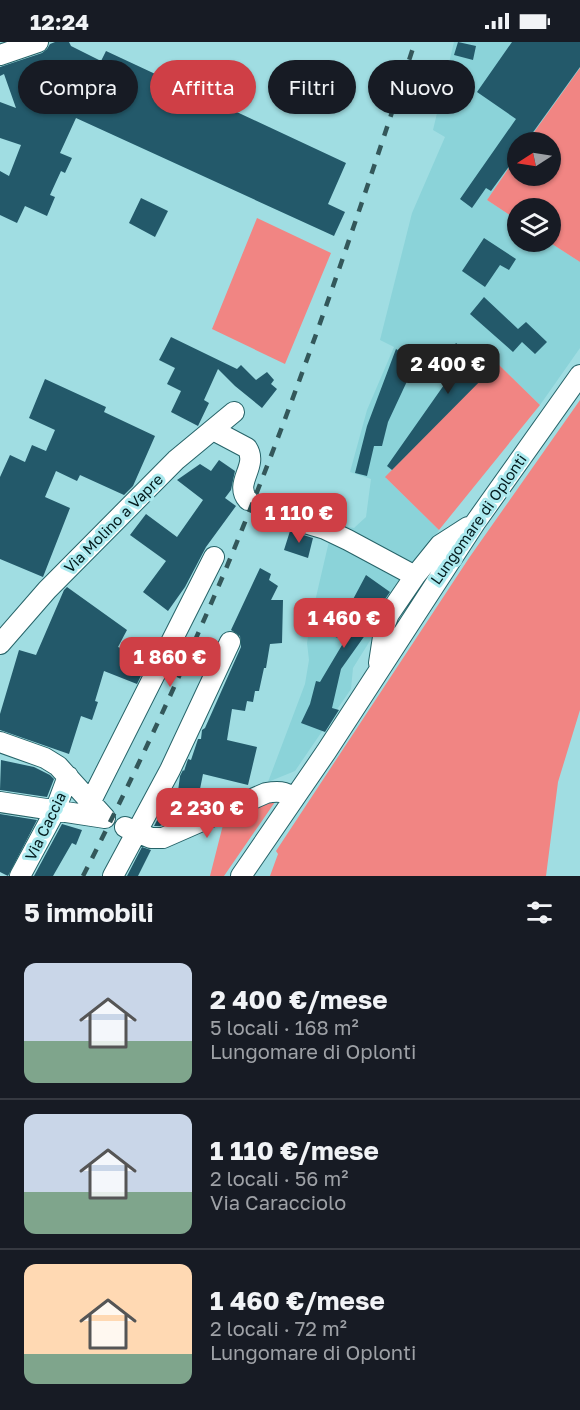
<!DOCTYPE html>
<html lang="it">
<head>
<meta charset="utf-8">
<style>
  :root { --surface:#171b24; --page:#20242c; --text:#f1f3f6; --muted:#9ea1a6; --line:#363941; --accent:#cf3f46 }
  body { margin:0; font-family:"Golos Text",sans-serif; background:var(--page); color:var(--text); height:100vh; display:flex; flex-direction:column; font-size:22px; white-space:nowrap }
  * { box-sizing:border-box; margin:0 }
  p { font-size:20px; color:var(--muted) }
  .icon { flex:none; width:33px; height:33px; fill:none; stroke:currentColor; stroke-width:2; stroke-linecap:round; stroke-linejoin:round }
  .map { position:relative; height:834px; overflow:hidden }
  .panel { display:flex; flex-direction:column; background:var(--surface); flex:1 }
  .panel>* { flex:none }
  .top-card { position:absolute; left:18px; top:18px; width:544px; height:54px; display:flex; gap:12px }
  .needle { width:39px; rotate:258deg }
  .buttons { position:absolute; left:507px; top:90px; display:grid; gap:12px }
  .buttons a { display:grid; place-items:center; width:54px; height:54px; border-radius:50%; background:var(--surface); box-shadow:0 2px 4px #0004; font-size:30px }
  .price { position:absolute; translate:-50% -51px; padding:0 14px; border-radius:12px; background:var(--accent); color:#fff; font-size:20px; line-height:39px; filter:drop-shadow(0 2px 3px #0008) }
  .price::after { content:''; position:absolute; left:50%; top:36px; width:18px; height:14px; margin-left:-9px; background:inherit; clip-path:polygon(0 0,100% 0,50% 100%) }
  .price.current { background:#222; color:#fff }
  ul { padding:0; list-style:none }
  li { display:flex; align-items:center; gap:18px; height:150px; padding:0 24px }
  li+li { border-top:2px solid var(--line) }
  li span { display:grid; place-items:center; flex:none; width:168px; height:120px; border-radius:12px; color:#555 }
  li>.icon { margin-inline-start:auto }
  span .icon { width:72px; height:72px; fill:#fffc; stroke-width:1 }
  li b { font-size:26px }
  h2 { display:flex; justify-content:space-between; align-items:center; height:72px; padding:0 24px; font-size:26px }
  .tag { padding:0 21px; border-radius:27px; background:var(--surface); box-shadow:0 2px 4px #0004; font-size:21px; line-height:54px }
  .tag.current { background:var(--accent); color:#fff }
  .status { display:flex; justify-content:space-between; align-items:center; height:42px; padding:0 30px; background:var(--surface); direction:ltr }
  .status svg { height:16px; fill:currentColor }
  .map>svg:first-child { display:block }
  .built { fill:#8bd3d9 }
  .green { fill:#f18583 }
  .building { fill:#23596a }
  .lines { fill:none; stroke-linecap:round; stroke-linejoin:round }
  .minor-tunnel { stroke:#81b6bb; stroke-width:20; stroke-dasharray:20 10; stroke-linecap:butt }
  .minor-casing { stroke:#266368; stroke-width:22 }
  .minor { stroke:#fff; stroke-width:20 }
  .rail { stroke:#33575a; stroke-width:4.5; stroke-dasharray:10 10; stroke-linecap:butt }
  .labels { text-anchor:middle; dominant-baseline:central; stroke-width:6; stroke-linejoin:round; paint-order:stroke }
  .street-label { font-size:15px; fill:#031b1d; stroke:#aceaef }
</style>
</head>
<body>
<div class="status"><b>12:24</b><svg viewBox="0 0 49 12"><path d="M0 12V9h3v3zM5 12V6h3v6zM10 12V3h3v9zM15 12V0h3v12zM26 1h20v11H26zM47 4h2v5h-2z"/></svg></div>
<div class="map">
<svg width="580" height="834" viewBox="0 0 580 834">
  <rect width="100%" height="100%" fill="#a0dde2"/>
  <path class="built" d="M454,0H580V26L527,100H518L517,114L487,158L517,178L518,200H549L580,220V306L540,363L498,322L386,436L439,488L353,626L351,647L295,729L268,740L305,642L309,618L307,601L310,581L333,482L354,486L366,475L371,437L350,430L367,368L394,305L380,298L412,171L445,95L433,88Z"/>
  <path class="green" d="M580,26V220L549,200L550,166H518L517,178L487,158L517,114L518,134H550V100H527Z
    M257,176L331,211L285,322L212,287Z
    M497,321L540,363L439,488L385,435Z
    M580,358V668L558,740L546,834H270L278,812L276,809L469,516Z
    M277,757L224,834H210L225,775Z"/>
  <path class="building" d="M55,0H69L71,4L101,19L106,9L346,121L328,162L345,170L334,194L76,76L60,111L72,116L65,131L61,129L50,153L55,155L47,174L25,164L17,181L0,173V129L9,134L21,103L0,96V60L16,66L4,32L0,34V25L42,11L47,7L50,2Z
    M458,0L476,4L473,18L454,13Z
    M512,0H580V25L526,100H518V112L491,149L486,146L472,166L460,157L516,77L477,50Z
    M141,156L168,169L155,195L129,181Z
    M484,196L516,217L509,228L500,223L485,245L462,229Z
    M484,255L518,287L526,280L547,300L535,312L522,300L513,310L470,272Z
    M171,295L237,327L241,323L256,338L267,330L274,338L271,342L277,347L262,366L235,344L218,327L204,358L209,361L198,384L171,370L181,349L167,342L175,326L159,318Z
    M456,301L476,317L482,310L498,321L392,428L387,424L451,333L439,324Z
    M396,307L416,320L388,380L382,404H374L367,434L355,431L367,384Z
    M45,337L106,365L104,370L155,394L133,444L124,453L80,433L77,439L56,429L45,455L70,466L43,535L0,517V435L10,413L25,420L32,403L46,409L55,388L29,376Z
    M219,418L235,429L231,448L225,456L236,464L206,505L185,545L168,569L143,550L166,519L130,493L146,472L177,495L203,458L177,438L200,422L211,429Z
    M290,489L313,496L308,516L284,508Z
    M260,526L271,532L269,538L278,544L271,558H283L282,601L270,602L266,626H264L259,649H255L253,660L247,659L245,669L232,667L227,698L257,705L248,743L203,732L199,752L191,751L197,768L160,784H154L171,752L178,749L180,734L183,728L184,729L188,717L191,718L198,697H201L202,688L205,686L241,605L240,594L231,588Z
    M366,533L390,550L378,567L373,582L341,627L332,666L339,668L325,690L301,681L310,662L316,639L320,640L345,598L323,591L324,572L342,578Z
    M67,545L127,588L118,605L149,617L137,642L104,629L95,659L98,660L92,678L81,674L69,712L0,688V672L19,608L36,613L64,548Z
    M1,718L34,725L50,733L54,737L47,755L0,748Z
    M0,772L37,778L8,834L0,830Z
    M62,782L82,788L76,803L72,801L53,834H34Z
    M142,805L151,808L138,834H127Z"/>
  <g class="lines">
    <path class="minor-tunnel" d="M248,458L288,476"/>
    <g class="minor-casing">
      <path id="minor" d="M0,13L38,0
        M213,388L247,406C259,424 233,441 248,458
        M288,476L325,487L348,498L415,534
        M0,602L47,548L176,418L234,370
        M379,621L385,582L389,572L415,534L440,503L468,485
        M0,700L45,716L58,724L105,776
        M91,759L214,515
        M0,760L105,776
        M125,785L151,796H163L266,751C277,749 285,749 294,756
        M20,834L55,769L68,734
        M113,834L170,728L230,600
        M241,834L326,710L475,481L580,333"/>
    </g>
    <use href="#minor" class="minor"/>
    <path class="rail" d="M83,834C134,734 181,633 225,529C297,356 357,178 415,0"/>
  </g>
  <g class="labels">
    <g class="street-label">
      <text transform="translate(478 477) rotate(-55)">Lungomare di Oplonti</text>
      <text transform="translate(113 481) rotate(-45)">Via Molino a Vapre</text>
      <text transform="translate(45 784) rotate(-64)">Via Caccia</text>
    </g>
  </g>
</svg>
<div class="buttons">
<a><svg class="needle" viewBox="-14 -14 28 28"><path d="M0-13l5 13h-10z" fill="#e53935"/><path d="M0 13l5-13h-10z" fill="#9ea1a6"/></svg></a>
<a><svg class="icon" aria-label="layers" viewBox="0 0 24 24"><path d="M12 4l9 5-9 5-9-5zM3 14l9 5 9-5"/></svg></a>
</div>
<b class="price current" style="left:448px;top:353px">2 400 €</b>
<b class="price" style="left:299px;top:502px">1 110 €</b>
<b class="price" style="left:344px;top:607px">1 460 €</b>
<b class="price" style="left:170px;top:646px">1 860 €</b>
<b class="price" style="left:207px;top:797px">2 230 €</b>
<div class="top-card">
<a class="tag">Compra</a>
<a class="tag current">Affitta</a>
<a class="tag">Filtri</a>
<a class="tag">Nuovo</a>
</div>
</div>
<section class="panel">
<h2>5 immobili<svg class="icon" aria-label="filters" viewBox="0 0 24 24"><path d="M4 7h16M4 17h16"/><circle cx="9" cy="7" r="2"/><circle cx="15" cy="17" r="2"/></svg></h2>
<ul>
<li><span style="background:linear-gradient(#c9d6e8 65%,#7fa58c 0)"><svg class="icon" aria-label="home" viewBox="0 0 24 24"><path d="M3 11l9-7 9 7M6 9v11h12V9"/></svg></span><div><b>2 400 €/mese</b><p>5 locali · 168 m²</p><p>Lungomare di Oplonti</p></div></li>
<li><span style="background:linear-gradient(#c9d6e8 65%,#7fa58c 0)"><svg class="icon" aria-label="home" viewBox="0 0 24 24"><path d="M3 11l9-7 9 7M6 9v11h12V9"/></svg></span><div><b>1 110 €/mese</b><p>2 locali · 56 m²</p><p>Via Caracciolo</p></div></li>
<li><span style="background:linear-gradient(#ffd9b3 75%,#7fa58c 0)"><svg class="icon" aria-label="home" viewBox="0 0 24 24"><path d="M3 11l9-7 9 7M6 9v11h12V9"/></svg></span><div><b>1 460 €/mese</b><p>2 locali · 72 m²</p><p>Lungomare di Oplonti</p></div></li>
</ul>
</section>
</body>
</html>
